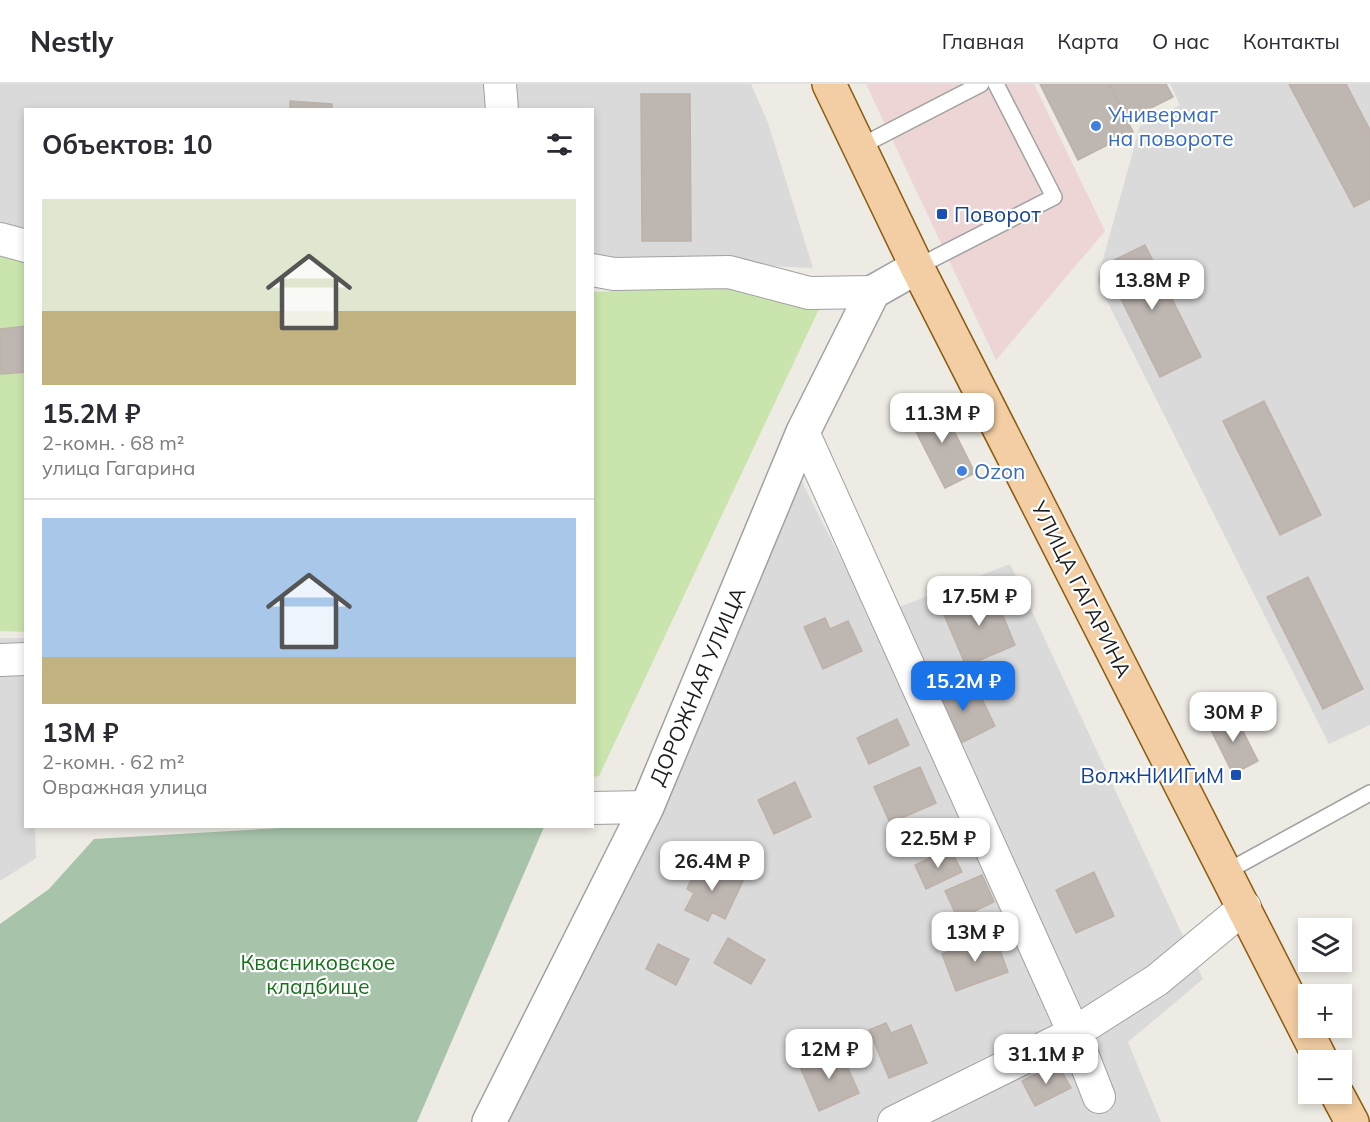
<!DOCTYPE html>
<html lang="ru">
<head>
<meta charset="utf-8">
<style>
  :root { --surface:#fff; --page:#f7f7f7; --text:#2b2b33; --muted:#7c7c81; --line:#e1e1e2; --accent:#1a73e8 }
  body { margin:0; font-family:Mulish,sans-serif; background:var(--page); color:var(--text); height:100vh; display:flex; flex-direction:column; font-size:22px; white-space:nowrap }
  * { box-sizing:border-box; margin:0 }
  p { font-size:20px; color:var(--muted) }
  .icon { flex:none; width:33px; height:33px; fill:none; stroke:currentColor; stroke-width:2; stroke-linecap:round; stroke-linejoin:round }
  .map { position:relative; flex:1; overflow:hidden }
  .side { position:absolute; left:24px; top:24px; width:570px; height:720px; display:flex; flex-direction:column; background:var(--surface); border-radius:0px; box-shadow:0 3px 9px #0003 }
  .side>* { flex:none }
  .controls { position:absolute; left:1298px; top:834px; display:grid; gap:12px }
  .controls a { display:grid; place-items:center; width:54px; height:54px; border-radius:0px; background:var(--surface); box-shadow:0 3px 9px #0003; font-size:30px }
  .price { position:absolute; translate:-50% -51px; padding:0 14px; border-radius:12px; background:#fff; color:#222; font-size:20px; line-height:39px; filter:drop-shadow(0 2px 3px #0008) }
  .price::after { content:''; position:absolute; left:50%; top:36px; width:18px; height:14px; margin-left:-9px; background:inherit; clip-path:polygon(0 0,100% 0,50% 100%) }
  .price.selected { background:var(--accent); color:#fff }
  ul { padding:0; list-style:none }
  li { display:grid; align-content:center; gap:12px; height:318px; padding:0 18px }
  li+li { border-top:2px solid var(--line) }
  li span { display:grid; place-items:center; height:186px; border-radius:0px; color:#555 }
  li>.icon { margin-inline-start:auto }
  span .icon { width:108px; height:108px; fill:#fffc; stroke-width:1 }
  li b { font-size:26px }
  h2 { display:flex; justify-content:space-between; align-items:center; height:72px; padding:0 18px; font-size:26px }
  header { display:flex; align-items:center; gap:36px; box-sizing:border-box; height:84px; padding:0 30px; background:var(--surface); border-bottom:2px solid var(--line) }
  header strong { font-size:28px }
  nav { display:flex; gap:33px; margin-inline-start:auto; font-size:21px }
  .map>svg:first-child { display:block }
  .residential { fill:#dbdada }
  .commercial { fill:#edd5d5 }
  .grass { fill:#cae4ae }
  .cemetery { fill:#a7c4ab }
  .building { fill:#beb6b1; stroke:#beb1a8; stroke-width:1.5 }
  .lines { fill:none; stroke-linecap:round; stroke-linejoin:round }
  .service-casing { stroke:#a1a1a1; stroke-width:18 }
  .minor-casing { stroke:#a1a1a1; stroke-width:34 }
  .tertiary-casing { stroke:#a1a1a1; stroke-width:36 }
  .primary-casing { stroke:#8a5c0d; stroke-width:36 }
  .service { stroke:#fff; stroke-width:15 }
  .minor { stroke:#fff; stroke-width:32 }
  .tertiary { stroke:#fff; stroke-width:33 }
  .primary { stroke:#f3cea4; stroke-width:33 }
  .shop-dot { fill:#3f7fe0; stroke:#fff; stroke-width:2 }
  .transit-dot { fill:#1a4fb4; stroke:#fff; stroke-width:2 }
  .labels { text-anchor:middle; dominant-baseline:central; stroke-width:4.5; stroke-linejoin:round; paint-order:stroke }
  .shop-label { font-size:21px; fill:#366cbe; stroke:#fff; text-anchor:start }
  .transit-label { font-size:21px; fill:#164399; stroke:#fff; text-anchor:start }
  .street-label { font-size:21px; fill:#1d1d1d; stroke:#fff }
  .park-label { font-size:21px; fill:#15721a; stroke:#fff }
</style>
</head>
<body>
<header>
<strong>Nestly</strong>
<nav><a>Главная</a><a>Карта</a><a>О нас</a><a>Контакты</a></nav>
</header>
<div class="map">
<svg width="1370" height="1038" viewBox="0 0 1370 1038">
  <rect width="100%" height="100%" fill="#eeeae4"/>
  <path class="residential" d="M0,0H751L768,39L813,184L593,174L592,26H26L25,166H0Z
    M1170,0H1370V641L1329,660L1097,197L1140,42L1180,21Z
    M801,396L871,534L1010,480L1203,895L1128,958L1161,1038H503Z
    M0,554H25L26,742L35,743L36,774L0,797Z"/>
  <path class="commercial" d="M866,0H1034L1105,147L996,276Z"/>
  <path class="grass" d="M0,171L25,172V548L0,547Z
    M739,202L819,225L599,692L593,693L592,208Z"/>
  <path class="cemetery" d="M298,743H544L417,1038H0V840L49,805L94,755Z"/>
  <path class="building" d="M1040,0H1109L1133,48L1078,76Z
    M1109,0H1166L1173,13L1127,36Z
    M1289,0H1346L1370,46V115L1354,123Z
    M641,10H690L691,157H642Z
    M290,17L332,20V26H290Z
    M1145,161L1201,273L1160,293L1104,181Z
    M26,242V288L1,290L0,245Z
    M939,317L975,389L945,404L908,332Z
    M1264,317L1321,431L1280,451L1223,337Z
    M1308,493L1363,605L1323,625L1267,513Z
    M992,505L1015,561L966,582L942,526Z
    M825,534L830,545L848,537L862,567L823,585L804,543Z
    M972,595L995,642L955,662L932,614Z
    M1233,628L1258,677L1233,690L1208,640Z
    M897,635L909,661L869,680L857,654Z
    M920,683L936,719L890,739L874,703Z
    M795,698L811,733L774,750L758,716Z
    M950,764L962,788L926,805L915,781Z
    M700,776L743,797L725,835L712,828L708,837L685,826L694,809L687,805Z
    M1094,788L1114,832L1076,849L1056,806Z
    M982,791L994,818L958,835L945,807Z
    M994,850L1008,888L956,907L942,870Z
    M728,854L765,876L751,900L714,879Z
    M658,860L689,875L676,901L646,885Z
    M886,939L891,949L911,941L927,979L889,994L869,946Z
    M841,968L859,1009L819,1027L798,978L811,972L814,979Z
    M1057,979L1071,1004L1035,1022L1022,997Z"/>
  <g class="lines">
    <g class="service-casing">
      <path id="service" d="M859,63L981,0
        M917,183L1054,113L996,0
        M1226,788L1370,709"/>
    </g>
    <g class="minor-casing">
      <path id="minor" d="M500,0L502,26
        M0,155L26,162
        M592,186L614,190L729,188L809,209L873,208
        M803,348L1074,949L1099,1013
        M0,576L26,575
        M592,724L647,723
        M894,1038L1074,949L1157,896L1245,823"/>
    </g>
    <g class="tertiary-casing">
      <path id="tertiary" d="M489,1038L647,723L803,348L873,208L917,183"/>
    </g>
    <g class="primary-casing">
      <path id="primary" d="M829,0L917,183L1321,976
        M1337,1010L1352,1038"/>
    </g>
    <use href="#service" class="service"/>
    <use href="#minor" class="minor"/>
    <use href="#tertiary" class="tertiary"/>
    <use href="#primary" class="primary"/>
  </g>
  <g class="shop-dot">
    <circle cx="1096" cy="42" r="6"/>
    <circle cx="962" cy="387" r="6"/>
  </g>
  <g class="transit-dot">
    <rect x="936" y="124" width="12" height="12" rx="3"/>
    <rect x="1230" y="685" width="12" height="12" rx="3"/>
  </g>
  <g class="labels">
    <g class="shop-label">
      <text x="1108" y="30">Универмаг<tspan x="1108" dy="24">на повороте</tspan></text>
      <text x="974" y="387">Ozon</text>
    </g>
    <g class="transit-label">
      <text x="954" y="130">Поворот</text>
      <text x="1224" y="691" text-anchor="end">ВолжНИИГиМ</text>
    </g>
    <g class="street-label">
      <text transform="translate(1082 505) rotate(63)">УЛИЦА ГАГАРИНА</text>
      <text transform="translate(697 602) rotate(-67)">ДОРОЖНАЯ УЛИЦА</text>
    </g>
    <g class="park-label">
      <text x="318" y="878">Квасниковское<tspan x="318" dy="24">кладбище</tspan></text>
    </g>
  </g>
</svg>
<div class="controls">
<a><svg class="icon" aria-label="layers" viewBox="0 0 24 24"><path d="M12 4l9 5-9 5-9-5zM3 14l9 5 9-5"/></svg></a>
<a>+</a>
<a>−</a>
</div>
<b class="price" style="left:1152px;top:227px">13.8M ₽</b>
<b class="price" style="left:942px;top:360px">11.3M ₽</b>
<b class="price" style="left:979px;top:543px">17.5M ₽</b>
<b class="price selected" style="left:963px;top:628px">15.2M ₽</b>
<b class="price" style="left:1233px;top:659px">30M ₽</b>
<b class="price" style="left:938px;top:785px">22.5M ₽</b>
<b class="price" style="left:712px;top:808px">26.4M ₽</b>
<b class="price" style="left:975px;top:879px">13M ₽</b>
<b class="price" style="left:829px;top:996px">12M ₽</b>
<b class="price" style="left:1046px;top:1001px">31.1M ₽</b>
<section class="side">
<h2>Объектов: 10<svg class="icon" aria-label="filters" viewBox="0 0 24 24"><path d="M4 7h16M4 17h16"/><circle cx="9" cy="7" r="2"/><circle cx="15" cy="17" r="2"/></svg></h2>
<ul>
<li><span style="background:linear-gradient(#dfe7d0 60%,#c2b280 0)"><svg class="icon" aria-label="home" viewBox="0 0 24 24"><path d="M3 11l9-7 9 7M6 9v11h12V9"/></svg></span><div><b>15.2M ₽</b><p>2-комн. · 68 m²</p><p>улица Гагарина</p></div></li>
<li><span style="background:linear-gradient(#a9c7e8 75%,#c2b280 0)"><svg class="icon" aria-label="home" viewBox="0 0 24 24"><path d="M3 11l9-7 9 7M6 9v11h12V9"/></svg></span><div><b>13M ₽</b><p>2-комн. · 62 m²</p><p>Овражная улица</p></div></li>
</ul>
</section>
</div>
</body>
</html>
